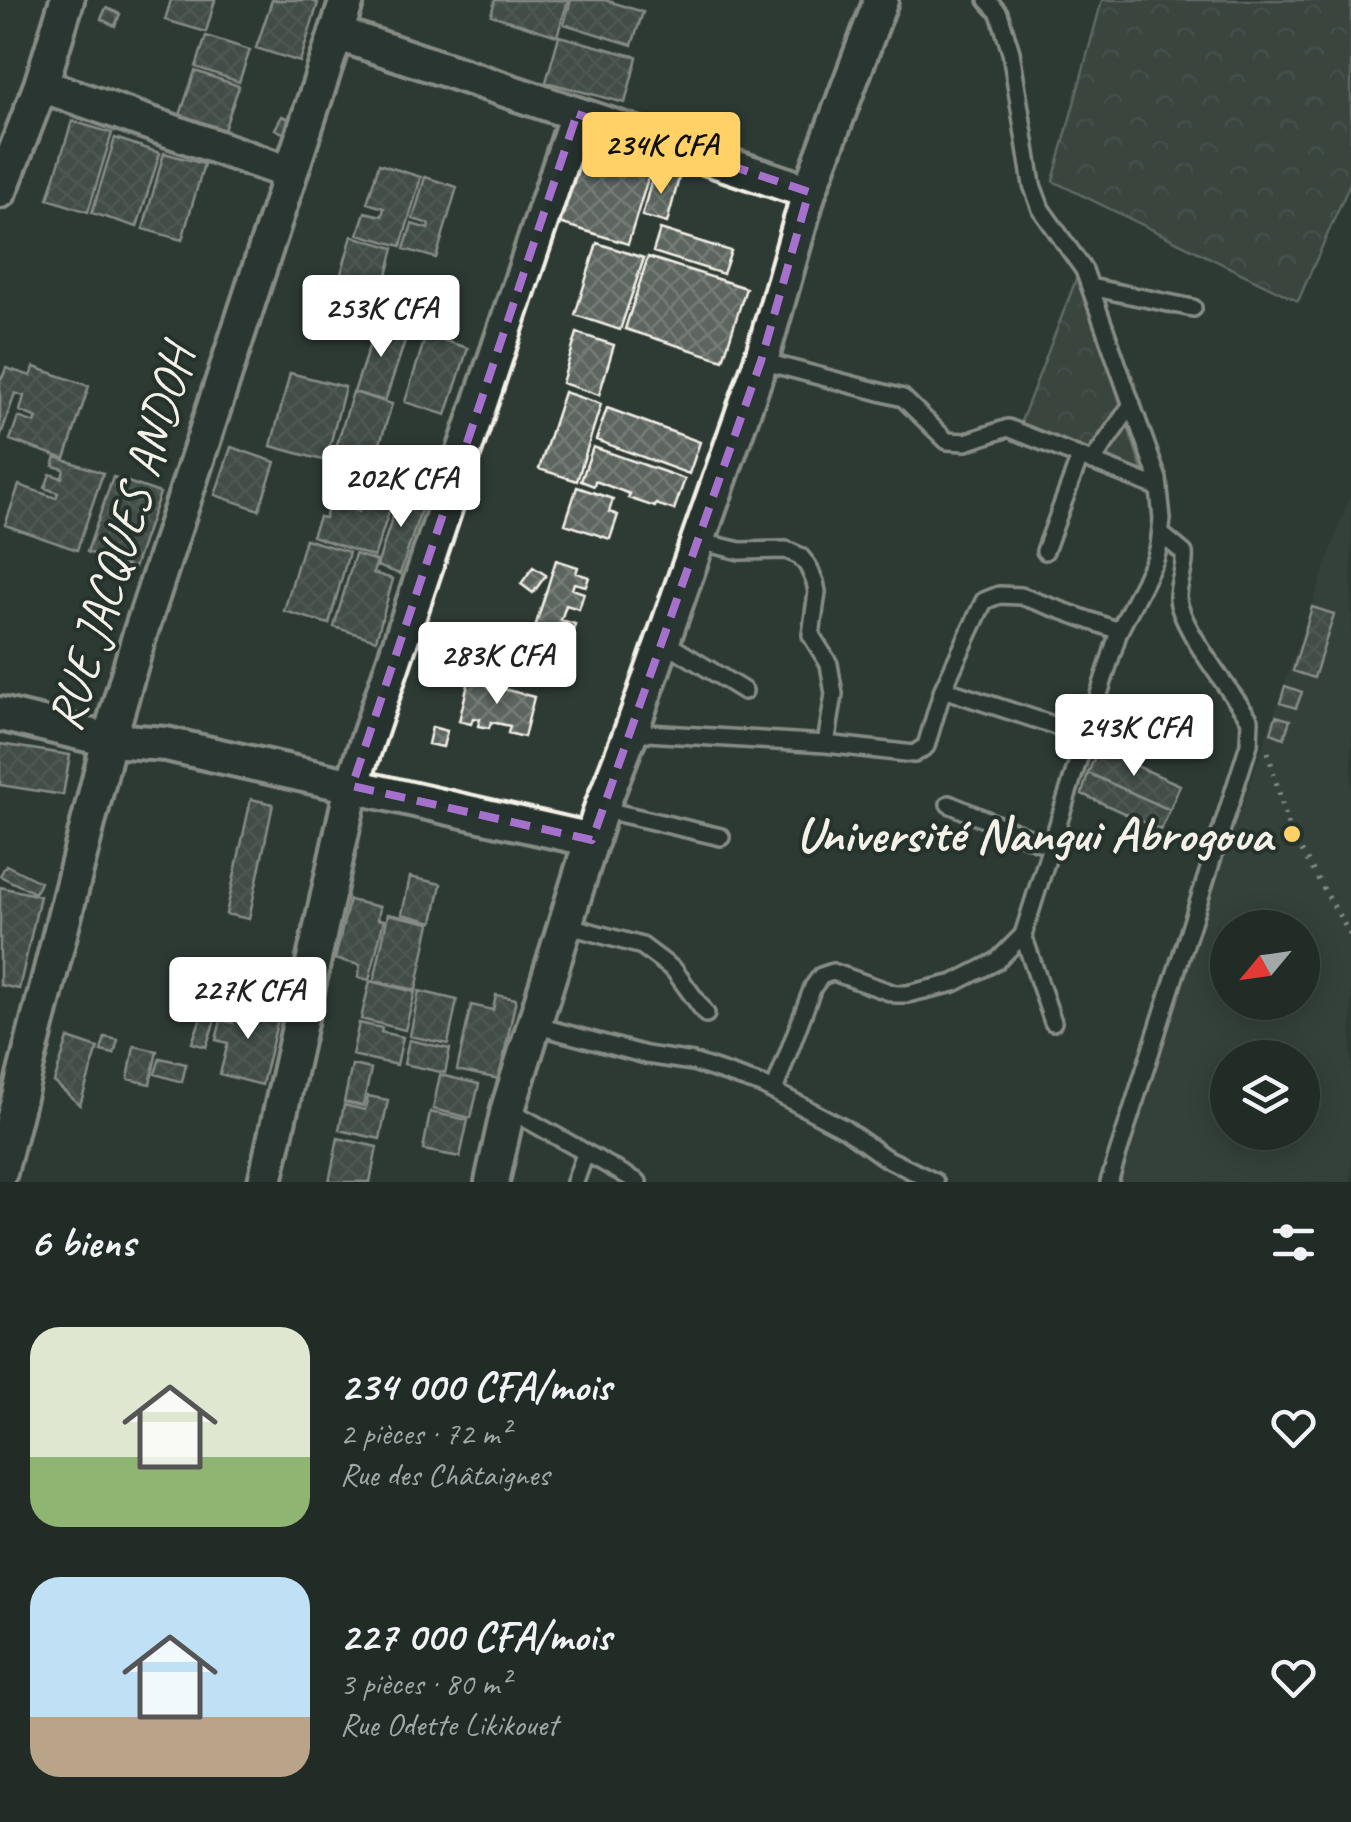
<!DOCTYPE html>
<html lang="fr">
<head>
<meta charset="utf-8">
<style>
  :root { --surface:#222c27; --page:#2e3833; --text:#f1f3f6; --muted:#a2a7a7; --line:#3f4844; --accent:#ffd166 }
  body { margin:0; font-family:Caveat,sans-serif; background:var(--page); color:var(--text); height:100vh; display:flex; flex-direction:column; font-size:38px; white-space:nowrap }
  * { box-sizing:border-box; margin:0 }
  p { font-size:32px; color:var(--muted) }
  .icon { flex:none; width:55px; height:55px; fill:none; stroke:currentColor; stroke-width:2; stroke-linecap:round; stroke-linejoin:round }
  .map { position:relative; height:1182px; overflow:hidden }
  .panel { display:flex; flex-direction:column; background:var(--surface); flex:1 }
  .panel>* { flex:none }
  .needle { width:65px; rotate:241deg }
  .controls { position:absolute; left:1210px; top:910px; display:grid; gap:20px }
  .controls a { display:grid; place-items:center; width:110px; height:110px; border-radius:50%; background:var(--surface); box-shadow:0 5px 25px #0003,0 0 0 2px var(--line); font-size:50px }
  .price { position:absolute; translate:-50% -85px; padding:0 22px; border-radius:10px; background:#fff; color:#222; font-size:32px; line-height:65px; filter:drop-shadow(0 2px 5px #0008) }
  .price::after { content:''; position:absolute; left:50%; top:60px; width:30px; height:22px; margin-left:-15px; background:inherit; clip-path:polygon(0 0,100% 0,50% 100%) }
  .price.on { background:var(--accent); color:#111 }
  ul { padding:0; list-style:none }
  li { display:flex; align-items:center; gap:30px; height:250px; padding:0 30px }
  li span { display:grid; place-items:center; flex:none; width:280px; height:200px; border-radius:30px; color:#555 }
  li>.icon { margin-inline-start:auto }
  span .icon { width:120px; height:120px; fill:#fffc; stroke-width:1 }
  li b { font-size:42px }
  h2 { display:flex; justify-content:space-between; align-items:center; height:120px; padding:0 30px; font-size:42px }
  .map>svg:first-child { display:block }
  .built { fill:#3c4841; fill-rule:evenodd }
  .park { fill:url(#park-crowns); stroke:#9ea29a; stroke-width:2.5 }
  .building { fill:url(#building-cross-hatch); stroke:#f4f1e8; stroke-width:2.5 }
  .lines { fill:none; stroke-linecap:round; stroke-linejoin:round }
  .lane-casing { stroke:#f4f1e8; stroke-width:22 }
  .street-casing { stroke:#f4f1e8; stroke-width:40 }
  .path { stroke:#f4f1e8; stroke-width:5; stroke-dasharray:2.5 8; stroke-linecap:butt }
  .lane { stroke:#26332d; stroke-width:15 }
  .street { stroke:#26332d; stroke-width:32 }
  .marked { fill:none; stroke:#a571cd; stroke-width:8; stroke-dasharray:20 12; stroke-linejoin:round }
  .poi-dot { fill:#ffd166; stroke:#26332d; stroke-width:4 }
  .labels { text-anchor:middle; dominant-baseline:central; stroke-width:8; stroke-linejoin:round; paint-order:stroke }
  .street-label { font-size:50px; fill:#f4f1e8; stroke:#26332d }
  .poi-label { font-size:50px; font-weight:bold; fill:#f4f1e8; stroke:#26332d; text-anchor:end }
</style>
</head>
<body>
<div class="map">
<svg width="1351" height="1182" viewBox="0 0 1351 1182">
  <defs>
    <pattern id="park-crowns" width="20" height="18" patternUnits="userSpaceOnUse" patternTransform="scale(2.5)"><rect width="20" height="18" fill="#48524c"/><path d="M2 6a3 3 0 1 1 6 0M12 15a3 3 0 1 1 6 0" fill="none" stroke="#636b66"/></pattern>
    <pattern id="building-cross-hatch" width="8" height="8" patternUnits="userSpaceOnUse" patternTransform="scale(2.5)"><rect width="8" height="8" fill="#5c655e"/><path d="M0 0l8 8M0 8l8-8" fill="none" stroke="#747c75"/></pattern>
  </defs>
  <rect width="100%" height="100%" fill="#2e3b34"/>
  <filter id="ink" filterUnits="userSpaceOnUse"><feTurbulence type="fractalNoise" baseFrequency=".01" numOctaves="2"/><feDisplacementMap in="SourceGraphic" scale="20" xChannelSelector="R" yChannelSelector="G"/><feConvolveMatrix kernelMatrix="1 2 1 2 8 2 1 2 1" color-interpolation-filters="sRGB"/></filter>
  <g filter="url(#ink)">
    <path class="built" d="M1351,493V1182H1112L1265,740ZM1228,928H1302V1002H1228ZM1228,1058H1302V1132H1228Z"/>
    <path class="park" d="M1102,0H1351V181L1298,301L1053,181Z
      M1079,272L1149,492L1015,437Z"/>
    <path class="building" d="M171,0H215L206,32L165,20Z
      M272,0H309L318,3L300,62L256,48Z
      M495,0H567L568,1L557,36L491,15Z
      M571,0H605L643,12L632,45L564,24Z
      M106,8L120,14L115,26L101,19Z
      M206,36L250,50L239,82L196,67Z
      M559,36L637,57L625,103L546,82Z
      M195,71L239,86L224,130L180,115Z
      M282,116L293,121L287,135L275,129Z
      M72,121L112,133L88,212L48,199Z
      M115,138L160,153L137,227L92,213Z
      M164,153L204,164L182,240L143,229Z
      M580,154L649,175L628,244L559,223Z
      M379,164L421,177L401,246L358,234L365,212L382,216L384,208L367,203Z
      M654,171L679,178L667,223L642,216Z
      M425,177L457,187L436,258L404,249L412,224L428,229L429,224L413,219Z
      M660,229L731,251L723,274L653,252Z
      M352,236L394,248L384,287L341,274Z
      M597,243L644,258L620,330L575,315Z
      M648,257L746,288L723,360L625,329Z
      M339,278L380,291L373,318L331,306Z
      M378,319L409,329L385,401L354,392Z
      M577,333L614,345L599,395L562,383Z
      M426,335L468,348L446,415L405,402Z
      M34,367L89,386L65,459L10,440L18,417L35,423L37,418L20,411L24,396L15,393L0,438V377L2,378L6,368L31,376Z
      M290,373L345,387L326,461L271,446Z
      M353,392L392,404L367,486L328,474Z
      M564,392L601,404L577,481L539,469Z
      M607,408L700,442L689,474L596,440Z
      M231,447L275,462L259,510L215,495Z
      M593,447L685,479L674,510L656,504L655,507L628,498L630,494L595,481L594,486L581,481Z
      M56,457L103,473L77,550L5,525L19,485L56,498L58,493L45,488L50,474L62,478L64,469L53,466Z
      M113,477L160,493L134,568L87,552Z
      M369,482L396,491L374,557L312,536L319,517L325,518L330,502L359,512Z
      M402,487L426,495L400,574L377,566Z
      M577,487L613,499L609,512L618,515L610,539L565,524Z
      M305,539L349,552L329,624L284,611Z
      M355,554L377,561L373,573L393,579L376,640L334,627Z
      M556,560L578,567L576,573L589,577L586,586L574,583L572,589L584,593L579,609L566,605L561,620L575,624L570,641L556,636L553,643L532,637Z
      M533,567L546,575L533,593L521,584Z
      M1312,607L1334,614L1314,678L1293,671Z
      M469,680L534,697L524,737L508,733L510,726L491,722L489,728L478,726L480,719L473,718L471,724L459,721Z
      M1285,686L1302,692L1296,708L1280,703Z
      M1276,716L1290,720L1284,738L1271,733Z
      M432,727L447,731L443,747L428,744Z
      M0,744L70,755L63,795L0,785Z
      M1098,749L1180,785L1170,810L1088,773Z
      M1088,773L1170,810L1161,830L1082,794Z
      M251,799L273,804L249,919L226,914Z
      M6,865L40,882L35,893L0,876Z
      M410,877L441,884L433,922L402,914Z
      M0,887L40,896L19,989L0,985Z
      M349,900L380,907L378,919L384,920L369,980L358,977L360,965L335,959Z
      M388,914L430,923L416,990L374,981Z
      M370,981L415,992L405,1030L361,1019Z
      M419,991L457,1000L448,1044L410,1036Z
      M496,995L516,999L499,1079L457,1070L471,1005L493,1010Z
      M239,1000L280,1011L262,1085L220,1074L228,1043L216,1040L221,1020L233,1023Z
      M204,1009L217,1014L206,1047L192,1043Z
      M359,1023L382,1028L381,1032L403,1037L397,1065L352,1055Z
      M105,1037L118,1040L114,1054L101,1051Z
      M68,1038L98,1048L80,1105L54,1082Z
      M409,1040L450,1049L445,1073L404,1064Z
      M134,1046L157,1051L150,1084L128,1079Z
      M160,1058L186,1064L182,1082L155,1074Z
      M352,1065L371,1069L363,1106L344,1102Z
      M440,1075L479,1084L471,1118L433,1109Z
      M368,1096L388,1100L380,1139L339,1130L344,1105L365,1110Z
      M430,1112L468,1120L460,1157L423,1150Z
      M338,1138L377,1147L370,1182H329Z"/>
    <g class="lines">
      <g class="lane-casing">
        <path id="lane" d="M1090,287L1193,308
          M761,361L903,398L947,441L966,442L1008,428L1159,488
          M1092,462L1132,404
          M698,541L740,551L786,550L800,556L808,566L815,582L817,592L811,635L829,664L834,694L826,744
          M1045,551L1080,457
          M663,641L744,691
          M943,689L1087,736
          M631,732L826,744L914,754L926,746L943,689L984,601L999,595L1021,596L1119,631
          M949,804L1036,841L1053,846
          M601,809L721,837
          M566,925L642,946L674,970L706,1014
          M1023,935L1053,1022
          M534,1025L646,1055L693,1062L762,1085L845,1129L884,1157L935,1182
          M774,1091L813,987L821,976L833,972L895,994H907L954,983L997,961L1023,935L1119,631L1155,560L1159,546L1162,519L1158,479L1084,270L1041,209L1032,185L1011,52L999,13L987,0
          M508,1109L638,1182
          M575,1182L585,1154
          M1109,1182L1249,744L1250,720C1232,693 1181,628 1178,599C1177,584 1186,569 1184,553L1161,534"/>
      </g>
      <g class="street-casing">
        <path id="street" d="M336,33L809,192
          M41,85L290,173
          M0,191L41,85L67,0
          M0,714L109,740L166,744L592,840
          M0,1172L109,740L139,637L347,0
          M265,1182L352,786L577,114
          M492,1182L508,1109L601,809L631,732L761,361L809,192L881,0"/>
      </g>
      <path class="path" d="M1268,752L1289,829L1351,936"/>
      <use href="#lane" class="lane"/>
      <use href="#street" class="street"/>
    </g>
  </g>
  <path d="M0 0H1351V1182H0ZM577,114L809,192L761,361L592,840L352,786Z" fill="#2e3b34" fill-opacity=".55" fill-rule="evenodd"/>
  <path class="marked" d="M577,114L809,192L761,361L592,840L352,786Z"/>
  <circle class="poi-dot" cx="1292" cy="834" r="10"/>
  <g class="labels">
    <g class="street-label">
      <text transform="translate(121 538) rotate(-73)">RUE JACQUES ANDOH</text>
    </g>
    <g class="poi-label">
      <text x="1272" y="834">Université Nangui Abrogoua</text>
    </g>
  </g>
</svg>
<div class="controls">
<a><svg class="needle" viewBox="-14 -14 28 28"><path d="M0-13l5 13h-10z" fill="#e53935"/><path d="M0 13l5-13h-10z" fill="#a2a7a7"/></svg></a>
<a><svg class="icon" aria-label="layers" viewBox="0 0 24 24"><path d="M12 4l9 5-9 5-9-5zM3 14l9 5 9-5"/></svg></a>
</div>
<b class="price on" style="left:661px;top:197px">234K CFA</b>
<b class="price" style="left:381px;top:360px">253K CFA</b>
<b class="price" style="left:401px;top:530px">202K CFA</b>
<b class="price" style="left:497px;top:707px">283K CFA</b>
<b class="price" style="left:1134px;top:779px">243K CFA</b>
<b class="price" style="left:248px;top:1042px">227K CFA</b>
</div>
<section class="panel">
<h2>6 biens<svg class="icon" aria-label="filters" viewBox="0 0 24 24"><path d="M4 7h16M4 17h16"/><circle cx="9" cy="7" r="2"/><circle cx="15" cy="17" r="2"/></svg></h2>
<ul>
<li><span style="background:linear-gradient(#dfe7d0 65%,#8fb573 0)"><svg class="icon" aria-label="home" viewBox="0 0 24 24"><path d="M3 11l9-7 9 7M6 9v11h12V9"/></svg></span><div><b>234 000 CFA/mois</b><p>2 pièces · 72 m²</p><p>Rue des Châtaignes</p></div><svg class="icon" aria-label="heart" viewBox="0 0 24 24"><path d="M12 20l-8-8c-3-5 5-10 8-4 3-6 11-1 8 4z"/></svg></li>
<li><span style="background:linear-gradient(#bfe0f5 70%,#b9a48a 0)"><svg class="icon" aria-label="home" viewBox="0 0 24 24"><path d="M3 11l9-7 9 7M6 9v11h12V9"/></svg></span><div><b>227 000 CFA/mois</b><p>3 pièces · 80 m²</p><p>Rue Odette Likikouet</p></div><svg class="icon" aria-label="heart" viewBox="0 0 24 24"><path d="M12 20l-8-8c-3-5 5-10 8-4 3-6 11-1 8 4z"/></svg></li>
</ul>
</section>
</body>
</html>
